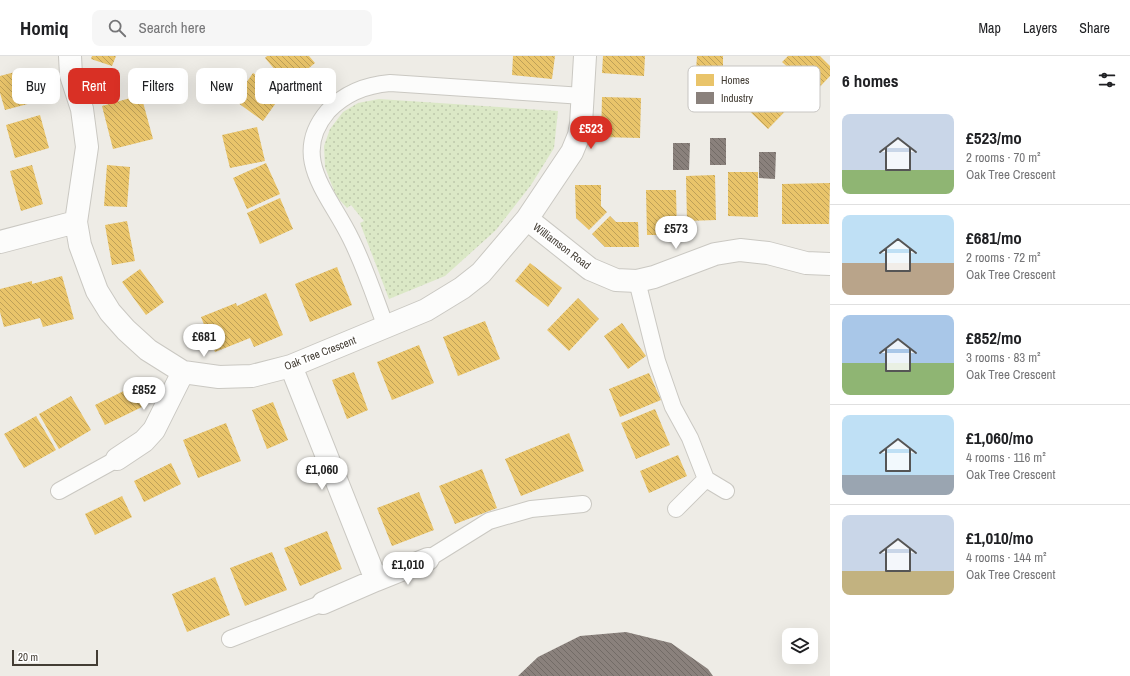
<!DOCTYPE html>
<html lang="en">
<head>
<meta charset="utf-8">
<style>
  :root { --surface:#fff; --page:#f6f6f6; --text:#202124; --muted:#757577; --line:#e0e0e0; --accent:#d93025 }
  body { margin:0; font-family:"Archivo Narrow",sans-serif; background:var(--page); color:var(--text); height:100vh; display:flex; flex-direction:column; font-size:15px; white-space:nowrap }
  * { box-sizing:border-box; margin:0 }
  p { font-size:13px; color:var(--muted) }
  .icon { flex:none; width:22px; height:22px; fill:none; stroke:currentColor; stroke-width:2; stroke-linecap:round; stroke-linejoin:round }
  .map { position:relative; flex:1; overflow:hidden }
  .side { display:flex; flex-direction:column; background:var(--surface); width:300px }
  .side>* { flex:none }
  .guide { position:absolute; left:12px; top:12px; width:380px; height:36px; display:flex; gap:8px }
  .controls { position:absolute; left:782px; top:572px; display:grid; gap:8px }
  .controls a { display:grid; place-items:center; width:36px; height:36px; border-radius:8px; background:var(--surface); box-shadow:0 4px 16px #0002; font-size:20px }
  .scale { position:absolute; left:12px; bottom:10px; width:86px; box-sizing:border-box; padding-left:4px; border:2px solid #433d34; border-top:0; font-size:11px; line-height:14px; white-space:nowrap; color:#433d34; -webkit-text-stroke:3px #fff; paint-order:stroke }
  .price { position:absolute; translate:-50% -34px; padding:0 9px; border-radius:14px; background:#fff; color:#222; font-size:13px; line-height:26px; filter:drop-shadow(0 1px 2px #0008) }
  .price::after { content:''; position:absolute; left:50%; top:24px; width:12px; height:9px; margin-left:-6px; background:inherit; clip-path:polygon(0 0,100% 0,50% 100%) }
  .price.active { background:var(--accent); color:#fff }
  ul { padding:0; list-style:none }
  li { display:flex; align-items:center; gap:12px; height:100px; padding:0 12px }
  li+li { border-top:1px solid var(--line) }
  li span { display:grid; place-items:center; flex:none; width:112px; height:80px; border-radius:8px; color:#555 }
  li>.icon { margin-inline-start:auto }
  span .icon { width:48px; height:48px; fill:#fffc; stroke-width:1 }
  li b { font-size:17px }
  h2 { display:flex; justify-content:space-between; align-items:center; height:48px; padding:0 12px; font-size:17px }
  .tag { padding:0 14px; border-radius:8px; background:var(--surface); box-shadow:0 4px 16px #0002; font-size:14px; line-height:36px }
  .tag.active { background:var(--accent); color:#fff }
  header { display:flex; align-items:center; gap:24px; box-sizing:border-box; height:56px; padding:0 20px; background:var(--surface); border-bottom:1px solid var(--line) }
  header strong { font-size:19px }
  nav { display:flex; gap:22px; margin-inline-start:auto; font-size:14px }
  .search { width:280px; height:36px; background:var(--page); display:flex; align-items:center; gap:10px; box-sizing:border-box; padding:0 14px; border-radius:8px; color:var(--muted); font-size:15px }
  main { display:flex; flex:1; min-height:0 }
  .map>svg:first-child { display:block }
  .green { fill:url(#green-dots) }
  .homes { fill:url(#homes-back-hatch) }
  .industry { fill:url(#industry-back-hatch) }
  .lines { fill:none; stroke-linecap:round; stroke-linejoin:round }
  .service-casing { stroke:#cac8c2; stroke-width:18 }
  .minor-casing { stroke:#cac8c2; stroke-width:24 }
  .service { stroke:#fcfcfb; stroke-width:16 }
  .minor { stroke:#fcfcfb; stroke-width:22 }
  .labels { text-anchor:middle; dominant-baseline:central; stroke-width:4; stroke-linejoin:round; paint-order:stroke }
  .street-label { font-size:11px; fill:#433d34; stroke:#fff }
  .key { fill:#fff; stroke:#c7c5c2; stroke-width:1 }
  .key-label { font-size:11px; fill:#433d34 }
</style>
</head>
<body>
<header>
<strong>Homiq</strong>
<div class="search"><svg class="icon" aria-label="search" viewBox="0 0 24 24"><circle cx="10" cy="10" r="6"/><path d="M15 15l6 6"/></svg>Search here</div>
<nav><a>Map</a><a>Layers</a><a>Share</a></nav>
</header>
<main>
<div class="map">
<svg width="830" height="620" viewBox="0 0 830 620">
  <defs>
    <pattern id="green-dots" width="8" height="8" patternUnits="userSpaceOnUse"><rect width="8" height="8" fill="#dbe8c6"/><path d="M2 2h.1M6 6h.1" fill="none" stroke="#bdc8ab" stroke-width="1.8" stroke-linecap="round"/></pattern>
    <pattern id="homes-back-hatch" width="6" height="6" patternUnits="userSpaceOnUse"><rect width="6" height="6" fill="#e9c46a"/><path d="M-1 5l2 2M0 0l6 6M5-1l2 2" fill="none" stroke="#bea058"/></pattern>
    <pattern id="industry-back-hatch" width="6" height="6" patternUnits="userSpaceOnUse"><rect width="6" height="6" fill="#8a817c"/><path d="M-1 5l2 2M0 0l6 6M5-1l2 2" fill="none" stroke="#726b66"/></pattern>
  </defs>
  <rect width="100%" height="100%" fill="#eeece6"/>
  <path class="green" d="M379,43L558,55L554,92L531,129L496,174L445,220L389,243L360,167L364,165L351,149L347,152L336,140L325,111L324,90L330,73L343,56L358,47Z"/>
  <path class="homes" d="M92,0H116L112,10L91,3Z
    M267,0H309L315,7L288,29L265,2Z
    M513,0H555L552,23L512,19Z
    M603,0H645L644,20L602,17Z
    M697,0H723V17L696,15Z
    M788,0H820L830,10V20L815,36L782,6Z
    M30,12L39,45L5,54L0,37V20Z
    M771,12L800,40L768,73L739,45Z
    M253,17L283,37L263,65L234,44Z
    M141,39L153,83L113,93L102,50Z
    M602,41L641,42L640,82L601,81Z
    M40,59L49,92L15,102L6,69Z
    M257,71L265,105L230,112L222,79Z
    M266,107L280,138L247,153L233,122Z
    M32,109L43,148L21,155L10,115Z
    M107,109L130,111L127,151L104,150Z
    M728,116H758V161L728,160Z
    M715,119L716,164L687,165L686,120Z
    M830,127L829,168H782V128Z
    M575,129H601V150L607,156L589,174L576,162Z
    M646,134H676L677,179H647Z
    M280,142L293,173L260,188L247,157Z
    M610,160L616,166H638L639,191H605L592,178Z
    M127,165L135,205L112,209L105,169Z
    M530,207L562,232L548,251L515,225Z
    M337,211L352,249L310,266L295,228Z
    M140,213L164,246L146,259L122,226Z
    M62,220L74,263L43,271L40,262L4,271L0,256V233L32,225V228Z
    M266,237L283,279L254,291L250,282L215,296L201,261L236,247L237,250Z
    M578,242L599,263L569,295L547,274Z
    M485,265L500,303L458,320L443,281Z
    M622,267L646,300L628,313L604,280Z
    M419,289L434,327L392,344L377,306Z
    M354,316L368,354L347,363L332,324Z
    M649,317L661,344L620,361L609,333Z
    M132,331L142,351L105,369L95,349Z
    M71,340L91,374L59,393L39,358Z
    M273,346L288,384L267,393L252,354Z
    M655,353L670,389L636,403L621,367Z
    M36,360L56,394L24,412L4,378Z
    M226,367L241,405L198,422L183,384Z
    M569,377L584,415L521,440L505,403Z
    M678,399L687,420L649,437L640,415Z
    M171,407L181,428L144,446L134,425Z
    M482,413L497,452L455,468L439,430Z
    M419,436L434,474L392,490L377,452Z
    M122,440L132,461L95,479L85,458Z
    M327,475L342,513L300,530L284,492Z
    M272,496L287,534L245,550L230,512Z
    M215,521L230,559L187,576L172,538Z"/>
  <path class="industry" d="M710,82H726V109H710Z
    M673,87H690L689,114H673Z
    M759,96H776L775,123L759,122Z
    M626,576L671,587L708,613L713,620H518L538,601L580,580Z"/>
  <g class="lines">
    <g class="service-casing">
      <path id="service" d="M637,225L657,305L673,351L690,382L706,423L676,453
        M386,271C375,242 365,211 351,183C331,140 288,102 328,55C345,37 365,29 390,27L583,40
        M706,423L726,435
        M59,435L117,403
        M428,503L489,465L531,453L583,448
        M230,583L323,547"/>
    </g>
    <g class="minor-casing">
      <path id="minor" d="M70,0L71,19L82,53L87,91L76,166L80,189L97,235L110,256L126,274L148,294L183,316L219,321L252,320L291,310L426,254L462,232L481,217L527,163L572,96L579,79L581,68L585,0
        M527,163L590,213L616,224L637,225L654,221L715,198L740,194L768,197L806,207L830,208
        M0,186L76,166
        M291,310L376,524L323,547
        M117,403L144,385L154,374L183,316
        M376,524L428,503"/>
    </g>
    <use href="#service" class="service"/>
    <use href="#minor" class="minor"/>
  </g>
  <g class="labels">
    <g class="street-label">
      <text transform="translate(562 190) rotate(37)">Williamson Road</text>
      <text transform="translate(320 297) rotate(-21)">Oak Tree Crescent</text>
    </g>
  </g>
  <rect x="688" y="10" width="132" height="46" rx="6" class="key"/>
  <rect x="696" y="18" width="18" height="12" fill="#e9c46a"/>
  <rect x="696" y="36" width="18" height="12" fill="#8a817c"/>
  <g class="key-label">
    <text x="721" y="28">Homes</text>
    <text x="721" y="46">Industry</text>
  </g>
</svg>
<div class="controls">
<a><svg class="icon" aria-label="layers" viewBox="0 0 24 24"><path d="M12 4l9 5-9 5-9-5zM3 14l9 5 9-5"/></svg></a>
</div>
<div class="scale">20 m</div>
<b class="price active" style="left:591px;top:94px">£523</b>
<b class="price" style="left:676px;top:194px">£573</b>
<b class="price" style="left:204px;top:302px">£681</b>
<b class="price" style="left:144px;top:355px">£852</b>
<b class="price" style="left:322px;top:435px">£1,060</b>
<b class="price" style="left:408px;top:530px">£1,010</b>
<div class="guide">
<a class="tag">Buy</a>
<a class="tag active">Rent</a>
<a class="tag">Filters</a>
<a class="tag">New</a>
<a class="tag">Apartment</a>
</div>
</div>
<section class="side">
<h2>6 homes<svg class="icon" aria-label="filters" viewBox="0 0 24 24"><path d="M4 7h16M4 17h16"/><circle cx="9" cy="7" r="2"/><circle cx="15" cy="17" r="2"/></svg></h2>
<ul>
<li><span style="background:linear-gradient(#c9d6e8 70%,#8fb573 0)"><svg class="icon" aria-label="home" viewBox="0 0 24 24"><path d="M3 11l9-7 9 7M6 9v11h12V9"/></svg></span><div><b>£523/mo</b><p>2 rooms · 70 m²</p><p>Oak Tree Crescent</p></div></li>
<li><span style="background:linear-gradient(#bfe0f5 60%,#b9a48a 0)"><svg class="icon" aria-label="home" viewBox="0 0 24 24"><path d="M3 11l9-7 9 7M6 9v11h12V9"/></svg></span><div><b>£681/mo</b><p>2 rooms · 72 m²</p><p>Oak Tree Crescent</p></div></li>
<li><span style="background:linear-gradient(#a9c7e8 60%,#8fb573 0)"><svg class="icon" aria-label="home" viewBox="0 0 24 24"><path d="M3 11l9-7 9 7M6 9v11h12V9"/></svg></span><div><b>£852/mo</b><p>3 rooms · 83 m²</p><p>Oak Tree Crescent</p></div></li>
<li><span style="background:linear-gradient(#bfe0f5 75%,#9aa5b1 0)"><svg class="icon" aria-label="home" viewBox="0 0 24 24"><path d="M3 11l9-7 9 7M6 9v11h12V9"/></svg></span><div><b>£1,060/mo</b><p>4 rooms · 116 m²</p><p>Oak Tree Crescent</p></div></li>
<li><span style="background:linear-gradient(#c9d6e8 70%,#c2b280 0)"><svg class="icon" aria-label="home" viewBox="0 0 24 24"><path d="M3 11l9-7 9 7M6 9v11h12V9"/></svg></span><div><b>£1,010/mo</b><p>4 rooms · 144 m²</p><p>Oak Tree Crescent</p></div></li>
</ul>
</section>
</main>
</body>
</html>
